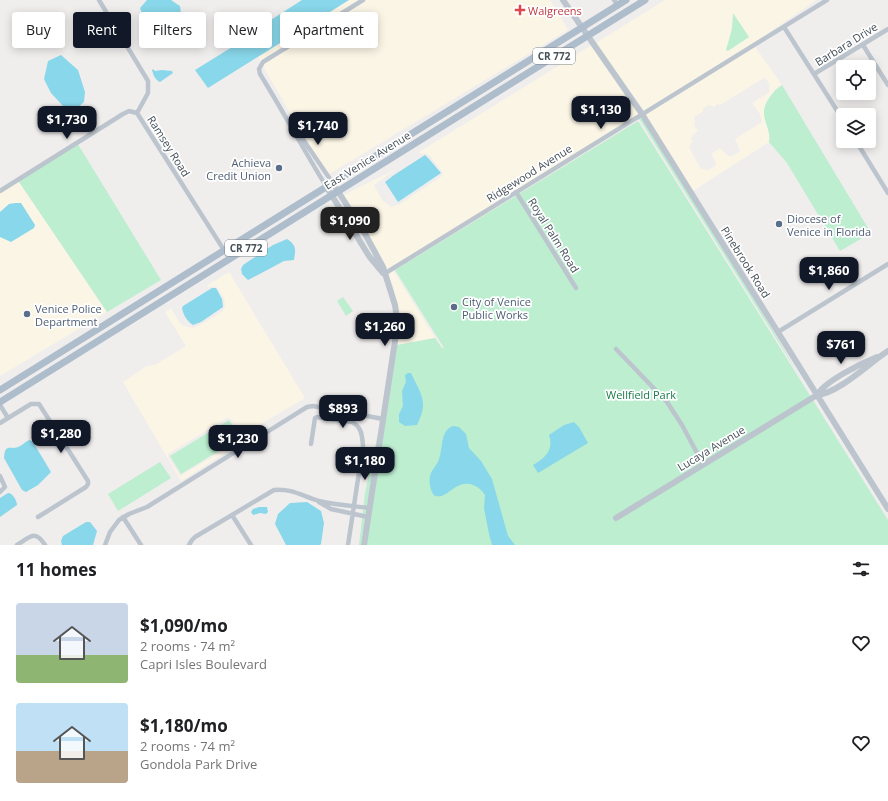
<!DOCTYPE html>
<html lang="en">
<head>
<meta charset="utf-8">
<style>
  :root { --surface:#fff; --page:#f6f6f6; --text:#202124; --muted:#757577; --accent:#111827 }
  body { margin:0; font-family:"Open Sans",sans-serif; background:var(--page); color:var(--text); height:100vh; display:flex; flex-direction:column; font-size:15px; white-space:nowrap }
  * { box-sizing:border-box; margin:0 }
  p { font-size:13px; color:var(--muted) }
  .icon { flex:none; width:22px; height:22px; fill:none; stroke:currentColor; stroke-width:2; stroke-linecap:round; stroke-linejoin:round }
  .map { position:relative; height:545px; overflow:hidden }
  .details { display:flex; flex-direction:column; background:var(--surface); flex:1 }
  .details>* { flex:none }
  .hud { position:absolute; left:12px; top:12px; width:400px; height:36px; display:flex; gap:8px }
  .fabs { position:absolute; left:836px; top:60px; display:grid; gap:8px }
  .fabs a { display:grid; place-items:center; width:40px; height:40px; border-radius:4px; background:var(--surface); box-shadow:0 2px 10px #0003; font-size:20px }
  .price { position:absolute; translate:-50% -34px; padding:0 9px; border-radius:8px; background:var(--accent); color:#fff; font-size:13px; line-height:26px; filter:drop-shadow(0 1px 2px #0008) }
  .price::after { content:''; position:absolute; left:50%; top:24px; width:12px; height:9px; margin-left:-6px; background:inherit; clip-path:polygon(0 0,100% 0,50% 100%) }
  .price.active { background:#222; color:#fff }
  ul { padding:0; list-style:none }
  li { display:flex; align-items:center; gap:12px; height:100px; padding:0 16px }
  li span { display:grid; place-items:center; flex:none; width:112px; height:80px; border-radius:4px; color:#555 }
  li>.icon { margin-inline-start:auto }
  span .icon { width:48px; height:48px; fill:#fffc; stroke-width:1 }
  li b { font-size:17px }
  h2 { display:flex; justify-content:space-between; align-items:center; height:48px; padding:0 16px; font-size:17px }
  .chip { padding:0 14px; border-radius:4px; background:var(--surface); box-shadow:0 2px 10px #0003; font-size:14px; line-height:36px }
  .chip.active { background:var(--accent); color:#fff }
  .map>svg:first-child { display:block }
  .commercial { fill:#fbf5e6; fill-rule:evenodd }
  .green { fill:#bceecf }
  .water { fill:#89d7ea }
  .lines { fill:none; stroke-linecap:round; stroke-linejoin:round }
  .minor { stroke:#bcc5cd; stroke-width:4.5 }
  .tertiary { stroke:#bcc5cd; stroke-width:6 }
  .primary { stroke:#adbdcc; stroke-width:7 }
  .health-dot { fill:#e0444e; stroke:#fff; stroke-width:1.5 }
  .service-dot { fill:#5c6f8a; stroke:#fff; stroke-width:1.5 }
  .labels { text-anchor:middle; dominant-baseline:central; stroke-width:3.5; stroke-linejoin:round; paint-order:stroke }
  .shield { fill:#fff; stroke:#7e858c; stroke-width:1 }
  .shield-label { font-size:10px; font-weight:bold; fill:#46515a }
  .health-label { font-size:11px; fill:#be3a42; stroke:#fff; text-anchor:start }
  .street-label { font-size:11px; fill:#46515a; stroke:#fff }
  .service-label { font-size:11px; fill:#4e5e75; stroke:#fff; text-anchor:start }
  .park-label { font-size:11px; fill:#187a49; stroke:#fff }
</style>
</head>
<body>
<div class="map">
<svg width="888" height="545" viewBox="0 0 888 545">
  <rect width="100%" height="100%" fill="#f0eded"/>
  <path class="commercial" d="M349,0H550L568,30L326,176L258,57Z
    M665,0H816L753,44L782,85L775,89L764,113L770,135L769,142L693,191L596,43ZM733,14L749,37L730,38L733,20ZM764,78L766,79L770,85L769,88L770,92L752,103L760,114L762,122L735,139L740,150L739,152L732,156H728L720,148L711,154L715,160L716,165L709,170L701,169L689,147L693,141L691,139L692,135L698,131L694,125L695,122L694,117L703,112V108L709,105L714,107L717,104L720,105Z
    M592,45L641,116L393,270L435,338L397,345L399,313L393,286L383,261L378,251L344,195L396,169L374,185L382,200L391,207L400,204L442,176L443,173L431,157L425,153L422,154L419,152Z
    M17,179L107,312L0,376V237L5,238L35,225L21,203L2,210L0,212V190Z
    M229,272L305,398L242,435L247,439L181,481L123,382L147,366L155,365L186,346L165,312L171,308L181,325L193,328L202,324L223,311L225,305L224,298L216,286L208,287V285ZM227,418H230L241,437V440L180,476L168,457V454Z"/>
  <path class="green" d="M733,13L749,37L728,51L726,50L732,29Z
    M782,85L871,233L840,251L787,163L769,142C771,131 765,125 764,114C763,103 773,91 782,85Z
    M641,116L759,307L802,380L640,120L637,119Z
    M638,121L888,520V545H366L397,345L435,338L442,348H444L395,270Z
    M76,141L161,280L107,312L17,179Z
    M343,297L353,311L346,316L337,301Z
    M229,420L240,438L181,474L170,456Z
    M379,429L361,545H359L365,493Z
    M160,462L171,478L118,511L108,494Z"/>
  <path class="water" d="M147,0H171L180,6L182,20L181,23L175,25L146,20L143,17L140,8Z
    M302,0H349L208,88L195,70L250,36L249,34Z
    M229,21L231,22L237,34L227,41L226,39Z
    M61,55L78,70L85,92L84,102L75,110L63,106L51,93L44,79L48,61Z
    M153,69L155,71L162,70L172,71L173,73L160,82C155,80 153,74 152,70Z
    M425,155L429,159L441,173L398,202L385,182L394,175Z
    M15,203H21L35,225L34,228L11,242L0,237V212L9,204Z
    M287,239C298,246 295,251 294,260L284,261L250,279L248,280L242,274L241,269L243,265L273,245Z
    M212,288H216L222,299L223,307L201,322L193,325C188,322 183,315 182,308L183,306Z
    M408,373H411C421,395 429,401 417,425L405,426L399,422V414L403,406L402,391L406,382L405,375Z
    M574,422L579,427L588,443L538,473L533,465C545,458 554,450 549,435L564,425Z
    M453,426L459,427L466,434L469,448L481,461L492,479L508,536L515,545H492L489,534L484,508L485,495C481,489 477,486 470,484C454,481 448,499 435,496C430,492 428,479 431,473C433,468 438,464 439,459C443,449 440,430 453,426Z
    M27,441L30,440L33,442L51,472L38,485L26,492L22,490L4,458C5,443 10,450 18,447C21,446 24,443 27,441Z
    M8,493C13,493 17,501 17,505L0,517V498Z
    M307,502L321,511L324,523L321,544L320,545H286L275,524L278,514L290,503Z
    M259,507H267L268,512L266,514L260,513L253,515L251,512L253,509Z
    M86,522H90L97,531L93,545H62L61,541L63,536Z"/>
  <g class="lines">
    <path class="minor" d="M99,0L148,81V93L137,113
      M614,0L618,5
      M784,27L843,120
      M863,45L888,85
      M814,74L888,29
      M137,113L229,258
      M291,125L298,132L332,182
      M856,141L888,193
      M326,186C303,149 283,111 260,74L259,69L263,62L363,0
      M0,191L123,114L129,111L137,113
      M516,192L576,288
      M384,274L827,0
      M778,332L888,264
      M616,349L667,402L682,425L703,464
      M0,405L8,418
      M0,423L31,404H39L88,481V484L86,487L38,517
      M311,444L315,418L317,417L352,422C362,427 362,436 363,446L348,545
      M0,476L5,487L0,492
      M319,502L331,509L368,517
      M232,515L251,545
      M123,517L141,545
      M17,545C30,537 35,529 45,545
      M105,545L110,532L119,520L129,514L147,507L307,407L313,406L383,419
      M189,545L192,540L195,537L274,490C292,488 304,497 319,501C336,505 353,506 370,508"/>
    <path class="tertiary" d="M563,0L642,114L888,509
      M332,182L364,232L383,267L395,305L397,319L395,341L364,545
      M326,186L369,256L383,273
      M817,395C825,381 862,363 877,357
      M616,518L817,395C839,393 869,363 888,351"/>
    <path class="primary" d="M0,390L626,0
      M0,402L645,0"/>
  </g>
  <path class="health-dot" d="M518 4h4v4h4v4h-4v4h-4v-4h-4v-4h4z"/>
  <g class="service-dot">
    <circle cx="279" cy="168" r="4"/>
    <circle cx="779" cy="224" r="4"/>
    <circle cx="454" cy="307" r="4"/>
    <circle cx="27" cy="314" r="4"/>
  </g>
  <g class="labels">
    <g class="shield">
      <rect x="533" y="48" width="42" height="16" rx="3"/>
      <rect x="225" y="240" width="42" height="16" rx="3"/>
    </g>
    <g class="shield-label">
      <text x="554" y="56">CR 772</text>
      <text x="246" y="248">CR 772</text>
    </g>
    <g class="health-label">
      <text x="528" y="10">Walgreens</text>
    </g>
    <g class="street-label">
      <text transform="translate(846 44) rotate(-32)">Barbara Drive</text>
      <text transform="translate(169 146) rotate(58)">Ramsey Road</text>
      <text transform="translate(367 160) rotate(-32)">East Venice Avenue</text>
      <text transform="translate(529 173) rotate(-32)">Ridgewood Avenue</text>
      <text transform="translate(554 235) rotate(58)">Royal Palm Road</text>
      <text transform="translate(746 262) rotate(58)">Pinebrook Road</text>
      <text transform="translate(711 448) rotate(-31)">Lucaya Avenue</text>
    </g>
    <g class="service-label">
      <text x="271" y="162" text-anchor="end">Achieva<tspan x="271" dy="13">Credit Union</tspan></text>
      <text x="787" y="218">Diocese of<tspan x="787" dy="13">Venice in Florida</tspan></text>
      <text x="462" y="301">City of Venice<tspan x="462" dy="13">Public Works</tspan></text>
      <text x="35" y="308">Venice Police<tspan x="35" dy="13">Department</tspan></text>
    </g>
    <g class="park-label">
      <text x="641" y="394">Wellfield Park</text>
    </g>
  </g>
</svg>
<div class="fabs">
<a><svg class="icon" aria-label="locate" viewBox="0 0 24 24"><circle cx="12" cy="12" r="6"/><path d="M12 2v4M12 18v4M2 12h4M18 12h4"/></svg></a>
<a><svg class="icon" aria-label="layers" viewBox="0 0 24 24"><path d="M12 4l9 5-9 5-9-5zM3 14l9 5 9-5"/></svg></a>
</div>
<b class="price" style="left:601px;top:130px">$1,130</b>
<b class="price" style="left:67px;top:140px">$1,730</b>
<b class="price" style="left:318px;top:146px">$1,740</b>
<b class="price active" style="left:350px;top:241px">$1,090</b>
<b class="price" style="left:829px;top:291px">$1,860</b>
<b class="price" style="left:385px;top:347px">$1,260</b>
<b class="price" style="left:841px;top:365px">$761</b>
<b class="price" style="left:343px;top:429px">$893</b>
<b class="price" style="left:61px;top:454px">$1,280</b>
<b class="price" style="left:238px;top:459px">$1,230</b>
<b class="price" style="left:365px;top:481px">$1,180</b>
<div class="hud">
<a class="chip">Buy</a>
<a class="chip active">Rent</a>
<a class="chip">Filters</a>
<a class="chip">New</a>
<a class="chip">Apartment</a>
</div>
</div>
<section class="details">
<h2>11 homes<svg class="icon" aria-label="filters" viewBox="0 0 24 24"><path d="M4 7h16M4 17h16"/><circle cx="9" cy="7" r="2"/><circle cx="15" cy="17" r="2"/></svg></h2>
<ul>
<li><span style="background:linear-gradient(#c9d6e8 65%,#8fb573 0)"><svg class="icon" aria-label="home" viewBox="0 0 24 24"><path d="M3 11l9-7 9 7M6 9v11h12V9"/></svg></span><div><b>$1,090/mo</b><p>2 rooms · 74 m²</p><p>Capri Isles Boulevard</p></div><svg class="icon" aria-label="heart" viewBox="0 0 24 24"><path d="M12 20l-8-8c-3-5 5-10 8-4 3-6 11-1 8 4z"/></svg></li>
<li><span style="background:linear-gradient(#bfe0f5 60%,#b9a48a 0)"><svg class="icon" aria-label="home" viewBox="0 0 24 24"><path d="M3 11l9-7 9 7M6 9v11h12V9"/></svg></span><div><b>$1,180/mo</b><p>2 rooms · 74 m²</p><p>Gondola Park Drive</p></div><svg class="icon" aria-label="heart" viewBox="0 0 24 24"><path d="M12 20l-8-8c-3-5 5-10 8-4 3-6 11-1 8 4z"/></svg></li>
</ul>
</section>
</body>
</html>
